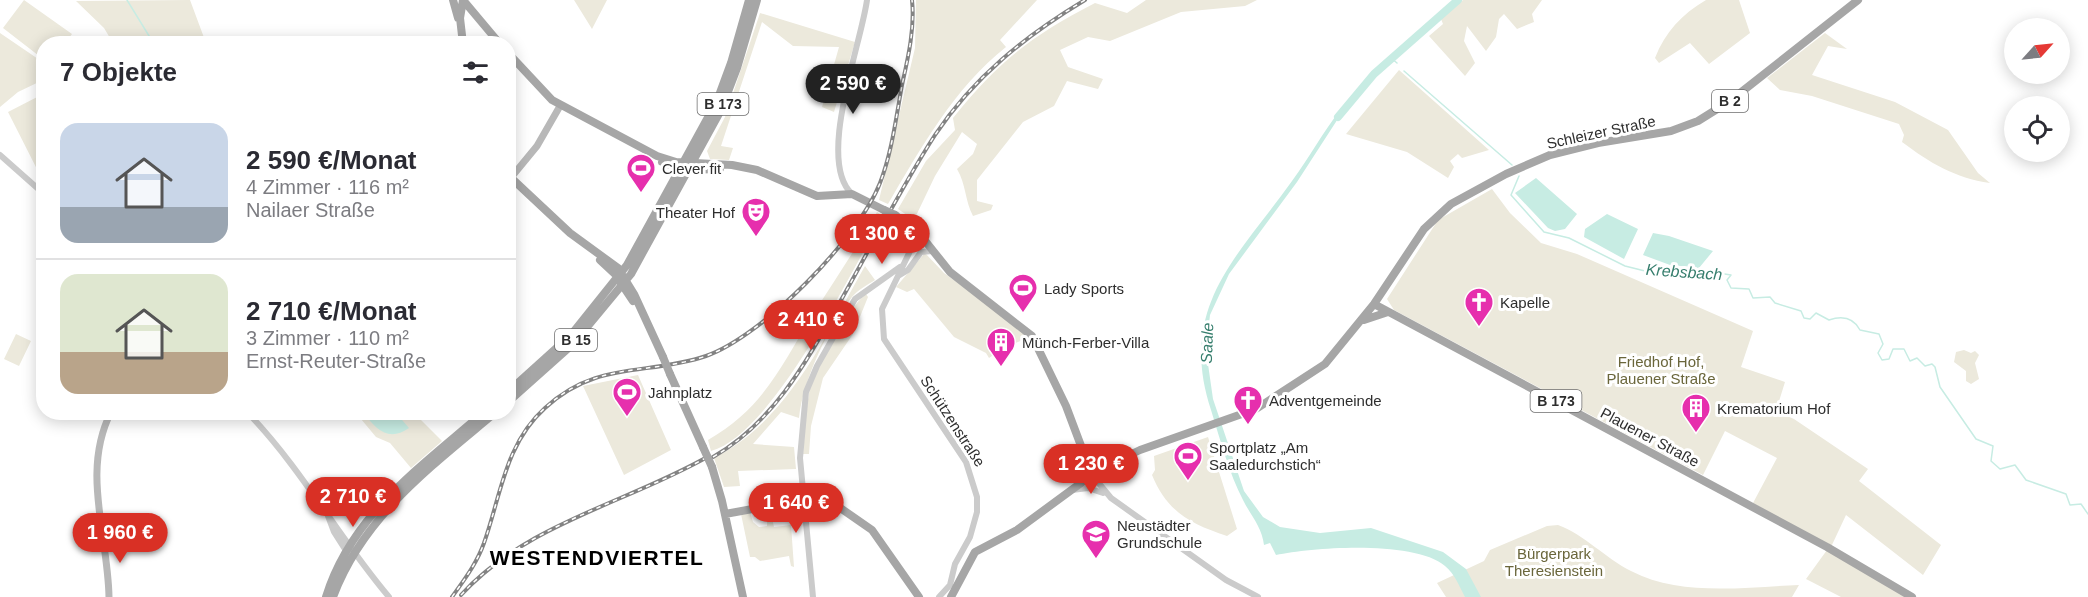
<!DOCTYPE html>
<html lang="de">
<head>
<meta charset="utf-8">
<style>
  :root { --surface:#fff; --page:#f2f2f3; --text:#2b2b33; --muted:#7c7c81; --line:#e1e1e2; --accent:#d93025 }
  body { margin:0; font-family:Arial,sans-serif; background:var(--page); color:var(--text); height:100vh; display:flex; flex-direction:column; font-size:22px; white-space:nowrap }
  * { box-sizing:border-box; margin:0 }
  p { font-size:20px; color:var(--muted) }
  .icon { flex:none; width:33px; height:33px; fill:none; stroke:currentColor; stroke-width:2; stroke-linecap:round; stroke-linejoin:round }
  .map { position:relative; flex:1; overflow:hidden }
  .panel { position:absolute; left:36px; top:36px; width:480px; height:384px; display:flex; flex-direction:column; background:var(--surface); border-radius:24px; box-shadow:0 3px 15px #0003 }
  .panel>* { flex:none }
  .needle { width:39px; rotate:63deg }
  .fabs { position:absolute; left:2004px; top:18px; display:grid; gap:12px }
  .fabs a { display:grid; place-items:center; width:66px; height:66px; border-radius:50%; background:var(--surface); box-shadow:0 3px 15px #0003; font-size:30px }
  .price { position:absolute; translate:-50% -51px; padding:0 14px; border-radius:21px; background:var(--accent); color:#fff; font-size:20px; line-height:39px; filter:drop-shadow(0 2px 3px #0008) }
  .price::after { content:''; position:absolute; left:50%; top:36px; width:18px; height:14px; margin-left:-9px; background:inherit; clip-path:polygon(0 0,100% 0,50% 100%) }
  .price.current { background:#222; color:#fff }
  ul { padding:0; list-style:none }
  li { display:flex; align-items:center; gap:18px; height:150px; padding:0 24px }
  li+li { border-top:2px solid var(--line) }
  li span { display:grid; place-items:center; flex:none; width:168px; height:120px; border-radius:18px; color:#555 }
  li>.icon { margin-inline-start:auto }
  span .icon { width:72px; height:72px; fill:#fffc; stroke-width:1 }
  li b { font-size:26px }
  h2 { display:flex; justify-content:space-between; align-items:center; height:72px; padding:0 24px; font-size:26px }
  .map>svg:first-child { display:block }
  .green { fill:#ece9dc }
  .water { fill:#c7ece3 }
  .lines { fill:none; stroke-linecap:round; stroke-linejoin:round }
  .stream { stroke:#c7ece3; stroke-width:1.5 }
  .river { stroke:#c7ece3; stroke-width:8 }
  .tertiary { stroke:#cbcbcb; stroke-width:6 }
  .secondary { stroke:#b8b8b8; stroke-width:7 }
  .primary { stroke:#a6a6a6; stroke-width:8 }
  .rail-casing { stroke:#838383; stroke-width:4 }
  .rail { stroke:#fff; stroke-width:1.5; stroke-dasharray:4.5; stroke-linecap:butt }
  .primary-bridge { stroke:#a6a6a6; stroke-width:8 }
  .labels { text-anchor:middle; dominant-baseline:central; stroke-width:6; stroke-linejoin:round; paint-order:stroke }
  .shield { fill:#fff; stroke:#6d6d6d; stroke-width:1.5 }
  .shield-label { font-size:14px; font-weight:bold; fill:#2e2e2e }
  .street-label { font-size:15px; fill:#2e2e2e; stroke:#fff }
  .poi-label { font-size:15px; fill:#2e2e2e; stroke:#fff; text-anchor:start }
  .park-label { font-size:15px; fill:#6a663b; stroke:#fff }
  .water-label { font-size:16px; font-style:italic; fill:#367e6d; stroke:#fff }
  .district-label { font-size:21px; font-weight:bold; letter-spacing:1.5px; fill:#000; stroke:#fff }
</style>
</head>
<body>
<div class="map">
<svg width="2088" height="597" viewBox="0 0 2088 597">
  <rect width="100%" height="100%" fill="#fff"/>
  <path class="green" d="M24,0L72,34L65,43L44,44L43,59L3,28Z
    M190,0L206,43H113L104,28L76,1Z
    M574,0H607L592,29Z
    M916,0H1037L1000,40L1006,47C954,88 921,148 888,204L879,200L915,48Z
    M1146,0H1257L1245,6L1181,12L1110,41L1088,37L1060,50L1068,67L1103,79L1098,89L1067,81L1054,106L1023,122L977,180V201L993,205L991,210L973,216C965,201 966,184 957,169L973,154L977,144L962,132L935,176L914,220L898,209L926,161L955,130L953,118C998,62 1031,36 1095,3L1127,13Z
    M1463,0H1542L1532,14L1534,22L1517,29L1504,14L1499,19L1496,37L1486,51L1467,26L1464,41L1475,63L1465,76L1429,36L1443,24L1441,19Z
    M1706,0H1739L1750,33L1709,64L1690,43L1659,63L1655,58C1665,32 1682,14 1706,0Z
    M760,13L855,42L834,112L822,107L839,47L793,46L762,22L721,146L733,148L729,160L710,159L707,151L725,117Z
    M0,33L44,63L43,80L18,92L0,107Z
    M1825,33L1847,49L1828,46L1812,75L1895,102L1948,130L1978,173L1990,183C1955,178 1930,163 1902,142L1904,135L1899,124L1812,96L1780,90L1767,78Z
    M1399,70L1489,150L1462,158L1458,154L1450,161L1454,167L1448,178L1407,152L1346,134Z
    M43,94V181L8,112Z
    M1492,189L1510,213L1541,243L1577,254L1753,331L1741,367L1785,382L1776,411L1794,419L1868,469L1859,481L1941,545L1923,575L1846,515L1831,547L1753,503L1777,458L1725,431L1703,475L1394,310L1387,299L1438,220Z
    M877,212L883,216C851,272 772,435 711,451L708,440C764,408 781,366 813,314C835,280 857,247 877,212Z
    M925,253L944,273L1019,327L1028,338L1005,347L989,358L986,353L954,337L914,289L907,292L896,287Z
    M865,266L875,280C867,285 858,290 852,297C828,327 803,380 799,418L781,412L753,444L794,447L796,469L738,471L740,486L724,487L714,458C789,420 825,336 865,266Z
    M866,294L868,297L853,334L823,378L811,426L809,454H803C805,434 805,414 809,394C813,369 847,309 866,294Z
    M16,334L31,341L19,366L4,359Z
    M1964,350L1971,353L1975,351L1979,355L1975,363L1979,379L1971,384L1966,381V371L1954,362L1956,352Z
    M638,375L671,450L624,475L583,386Z
    M356,413H414L442,441L411,468L390,443L376,437Z
    M1208,437L1237,529L1227,536C1191,524 1167,512 1152,475L1155,470L1154,456Z
    M750,512L753,522L759,527L767,526V519L772,518L774,527L791,525L794,567L791,566L789,556L760,561L755,557H750L741,514Z
    M1558,525C1585,535 1605,558 1631,571C1681,597 1744,587 1799,585L1792,597H1446L1437,583L1484,561L1490,550L1547,526Z
    M1827,550L1907,597H1841L1806,579Z"/>
  <path class="water" d="M1341,109L1343,111L1297,182L1229,274L1210,315L1206,350L1213,399L1244,491L1263,517L1280,527L1320,533L1371,528L1443,552L1466,569L1481,597H1465C1459,586 1455,574 1445,566C1415,540 1314,547 1276,555L1270,543L1264,545C1262,527 1251,516 1243,500C1229,473 1220,439 1211,410C1177,306 1238,257 1292,181C1309,158 1323,132 1341,109Z
    M1536,178L1577,214L1565,229L1555,231L1548,228L1515,193Z
    M1607,214L1638,229L1624,259L1584,237L1585,229Z
    M1653,233L1669,236L1713,251L1699,268L1670,265L1643,255Z
    M364,413H396L409,428C389,442 376,430 364,413Z"/>
  <g class="lines">
    <path class="stream" d="M127,0L154,44
      M1391,58L1397,63
      M1404,71L1512,165
      M1519,176L1511,195L1544,232L1569,238L1625,266L1645,271L1712,272L1731,275L1727,280L1731,288L1749,289L1753,298L1770,297L1775,303L1801,311L1804,318L1810,319L1816,313L1829,320C1841,316 1853,317 1860,330L1879,334L1883,344L1878,353L1882,360L1889,359L1893,349H1904L1910,361L1917,358L1925,366L1932,364L1935,367L1940,387L1976,439L1993,446L1991,461L2000,469L2015,465L2026,480L2066,494L2070,505L2081,504L2088,514"/>
    <path class="river" d="M1338,117L1374,74L1458,0"/>
    <path class="tertiary" d="M0,155L44,194
      M852,194C816,161 861,45 867,0
      M908,225L913,245L882,309L884,339L966,462L977,497V512L970,537L955,564L950,585L939,597
      M898,276L908,270L921,252L932,251
      M247,412C303,470 338,537 389,597
      M1092,475L1111,498L1226,580L1258,597
      M1072,490L1088,488L1103,493
      M328,516L334,532L348,554
      M813,597L800,458L806,392L817,366L855,299L900,267"/>
    <path class="secondary" d="M509,180L537,146L560,106
      M109,597C108,535 81,471 111,412"/>
    <path class="primary" d="M453,0L458,18
      M463,0L500,44
      M463,44L460,18L463,0
      M508,53L552,100L657,156L676,162L732,165L757,170L817,196L852,194L884,210
      M662,162L684,170L720,169
      M508,175L570,233L618,268L634,294L663,357
      M895,215L918,232L950,272L1032,336L1066,406L1092,475
      M600,260L615,274L633,301
      M1374,304L1827,547L1912,597
      M1364,320L1388,312
      M670,374L703,447
      M508,392L571,335L627,265L717,101L731,63L749,0
      M508,402L573,344L631,274L721,110L737,68L757,0
      M712,467L722,501L743,597
      M725,514L823,496L872,530L919,597
      M326,597C351,515 422,466 484,412
      M333,597C363,516 432,466 496,412
      M951,597L975,552L1017,530L1100,469L1140,450L1256,409L1325,364L1374,304L1424,229L1451,204L1506,174L1550,155L1598,143L1671,131L1698,121L1730,101L1858,0"/>
    <g class="rail-casing">
      <path id="rail" d="M713,457C772,423 804,366 836,309C869,251 899,191 935,135C974,77 1025,36 1085,0
        M461,595C527,523 627,503 709,456
        M452,597C464,580 477,563 484,543C501,495 505,444 545,408C597,360 647,376 706,356C763,336 858,239 880,183C892,152 896,118 902,85C908,58 915,28 912,0"/>
    </g>
    <use href="#rail" class="rail"/>
    <path class="primary-bridge" d="M884,210L895,215
      M663,357L670,374
      M703,447L712,467"/>
  </g>
  <defs>
    <g id="stadium-pin" transform="scale(1.5)"><path d="M0 17L-7.5 6A9.5 9.5 0 1 1 7.5 6Z" fill="#e62fad" stroke="#fff"/><path d="M0-5a6.5 5 0 1 0 0 10a6.5 5 0 1 0 0-10ZM-3.5-1.8h7v3.6h-7Z" fill="#fff"/></g>
    <g id="theatre-pin" transform="scale(1.5)"><path d="M0 17L-7.5 6A9.5 9.5 0 1 1 7.5 6Z" fill="#e62fad" stroke="#fff"/><path d="M-5-5.5Q0-4 5-5.5V0Q5 5 0 6Q-5 5-5 0ZM-3.3-2.5H-1v1.5H-3.3ZM1-2.5H3.3v1.5H1ZM-2.8 1Q0 5.5 2.8 1Z" fill="#fff"/></g>
    <g id="church-pin" transform="scale(1.5)"><path d="M0 17L-7.5 6A9.5 9.5 0 1 1 7.5 6Z" fill="#e62fad" stroke="#fff"/><path d="M-1.2-6h2.4v3.5h3.3v2.4h-3.3V6h-2.4V-.1h-3.3v-2.4h3.3Z" fill="#fff"/></g>
    <g id="building-pin" transform="scale(1.5)"><path d="M0 17L-7.5 6A9.5 9.5 0 1 1 7.5 6Z" fill="#e62fad" stroke="#fff"/><path d="M-4-6H4V6H1V3H-1V6H-4ZM-2.5-4.3h1.7v1.8h-1.7ZM.8-4.3h1.7v1.8H.8ZM-2.5-1h1.7V.8h-1.7ZM.8-1h1.7V.8H.8Z" fill="#fff"/></g>
    <g id="school-pin" transform="scale(1.5)"><path d="M0 17L-7.5 6A9.5 9.5 0 1 1 7.5 6Z" fill="#e62fad" stroke="#fff"/><path d="M0-5L7-2L0 1L-7-2ZM-4 1L0 2.5L4 1V4Q0 6-4 4Z" fill="#fff"/></g>
  </defs>
  <g fill-rule="evenodd">
    <use href="#stadium-pin" x="641" y="168"/>
    <use href="#theatre-pin" x="756" y="212"/>
    <use href="#stadium-pin" x="1023" y="288"/>
    <use href="#church-pin" x="1479" y="302"/>
    <use href="#building-pin" x="1001" y="342"/>
    <use href="#stadium-pin" x="627" y="392"/>
    <use href="#church-pin" x="1248" y="400"/>
    <use href="#building-pin" x="1696" y="408"/>
    <use href="#stadium-pin" x="1188" y="456"/>
    <use href="#school-pin" x="1096" y="534"/>
  </g>
  <g class="labels">
    <g class="shield">
      <rect x="1712" y="90" width="36" height="22" rx="4.5"/>
      <rect x="697.5" y="93" width="51" height="22" rx="4.5"/>
      <rect x="555" y="329" width="42" height="22" rx="4.5"/>
      <rect x="1530.5" y="390" width="51" height="22" rx="4.5"/>
    </g>
    <g class="shield-label">
      <text x="1730" y="101">B 2</text>
      <text x="723" y="104">B 173</text>
      <text x="576" y="340">B 15</text>
      <text x="1556" y="401">B 173</text>
    </g>
    <g class="street-label">
      <text transform="translate(1601 132) rotate(-12)">Schleizer Straße</text>
      <text transform="translate(953 421) rotate(57)">Schützenstraße</text>
      <text transform="translate(1650 437) rotate(28)">Plauener Straße</text>
    </g>
    <g class="poi-label">
      <text x="662" y="168">Clever fit</text>
      <text x="735" y="212" text-anchor="end">Theater Hof</text>
      <text x="1044" y="288">Lady Sports</text>
      <text x="1500" y="302">Kapelle</text>
      <text x="1022" y="342">Münch-Ferber-Villa</text>
      <text x="648" y="392">Jahnplatz</text>
      <text x="1269" y="400">Adventgemeinde</text>
      <text x="1717" y="408">Krematorium Hof</text>
      <text x="1209" y="447">Sportplatz „Am<tspan x="1209" dy="17">Saaledurchstich“</tspan></text>
      <text x="1117" y="525">Neustädter<tspan x="1117" dy="17">Grundschule</tspan></text>
    </g>
    <g class="park-label">
      <text x="1661" y="361">Friedhof Hof,<tspan x="1661" dy="17">Plauener Straße</tspan></text>
      <text x="1554" y="553">Bürgerpark<tspan x="1554" dy="17">Theresienstein</tspan></text>
    </g>
    <g class="water-label">
      <text transform="translate(1684 272) rotate(4)">Krebsbach</text>
      <text transform="translate(1207 343) rotate(-88)">Saale</text>
    </g>
    <g class="district-label">
      <text x="597" y="557">WESTENDVIERTEL</text>
    </g>
  </g>
</svg>
<div class="fabs">
<a><svg class="needle" viewBox="-14 -14 28 28"><path d="M0-13l5 13h-10z" fill="#e53935"/><path d="M0 13l5-13h-10z" fill="#7c7c81"/></svg></a>
<a><svg class="icon" aria-label="locate" viewBox="0 0 24 24"><circle cx="12" cy="12" r="6"/><path d="M12 2v4M12 18v4M2 12h4M18 12h4"/></svg></a>
</div>
<b class="price current" style="left:853px;top:115px">2 590 €</b>
<b class="price" style="left:882px;top:265px">1 300 €</b>
<b class="price" style="left:811px;top:351px">2 410 €</b>
<b class="price" style="left:1091px;top:495px">1 230 €</b>
<b class="price" style="left:353px;top:528px">2 710 €</b>
<b class="price" style="left:796px;top:534px">1 640 €</b>
<b class="price" style="left:120px;top:564px">1 960 €</b>
<section class="panel">
<h2>7 Objekte<svg class="icon" aria-label="filters" viewBox="0 0 24 24"><path d="M4 7h16M4 17h16"/><circle cx="9" cy="7" r="2"/><circle cx="15" cy="17" r="2"/></svg></h2>
<ul>
<li><span style="background:linear-gradient(#c9d6e8 70%,#9aa5b1 0)"><svg class="icon" aria-label="home" viewBox="0 0 24 24"><path d="M3 11l9-7 9 7M6 9v11h12V9"/></svg></span><div><b>2 590 €/Monat</b><p>4 Zimmer · 116 m²</p><p>Nailaer Straße</p></div></li>
<li><span style="background:linear-gradient(#dfe7d0 65%,#b9a48a 0)"><svg class="icon" aria-label="home" viewBox="0 0 24 24"><path d="M3 11l9-7 9 7M6 9v11h12V9"/></svg></span><div><b>2 710 €/Monat</b><p>3 Zimmer · 110 m²</p><p>Ernst-Reuter-Straße</p></div></li>
</ul>
</section>
</div>
</body>
</html>
